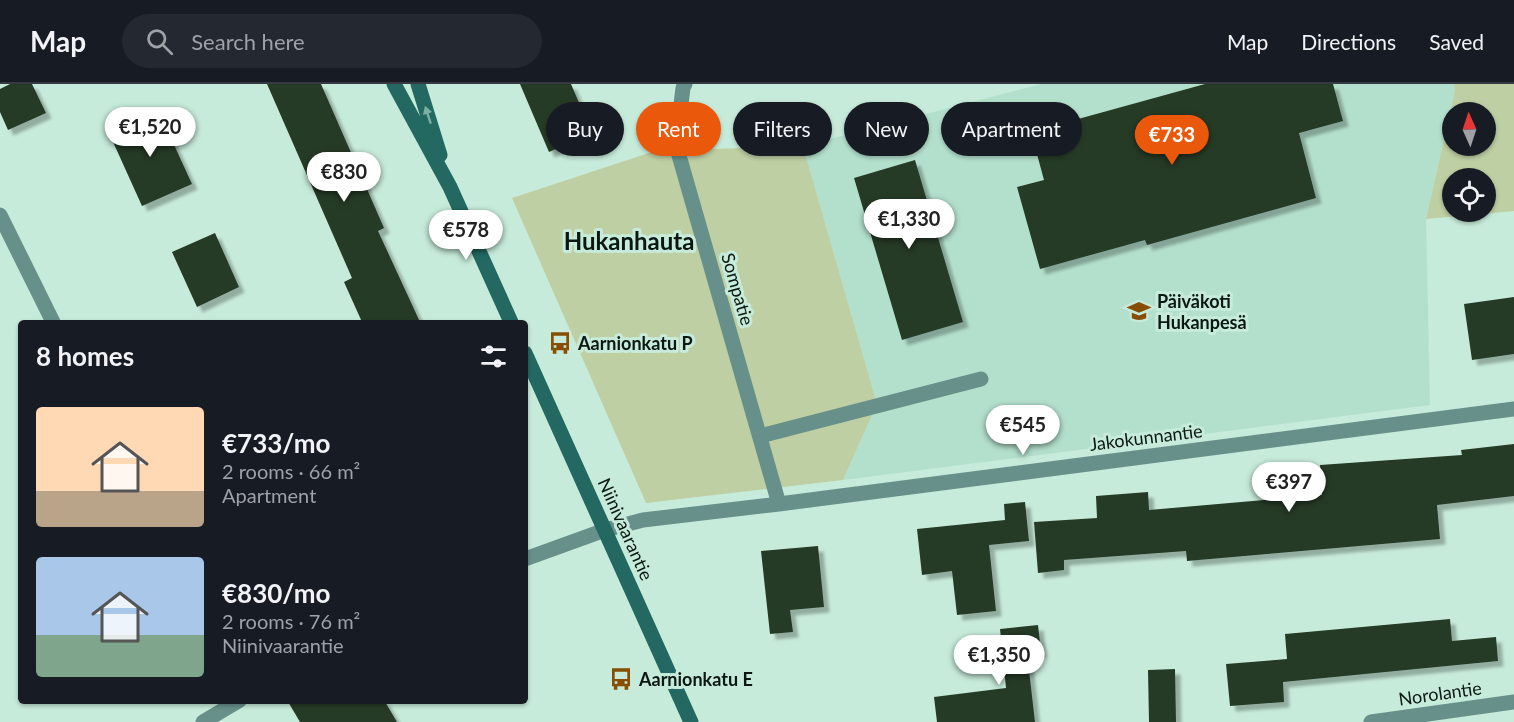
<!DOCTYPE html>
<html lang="en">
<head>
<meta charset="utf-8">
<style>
  :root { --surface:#171b24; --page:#242831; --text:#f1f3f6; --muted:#9ea1a6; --line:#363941; --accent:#ea580c }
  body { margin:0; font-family:Lato,sans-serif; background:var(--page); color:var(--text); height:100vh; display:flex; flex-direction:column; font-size:22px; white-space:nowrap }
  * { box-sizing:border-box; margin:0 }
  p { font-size:20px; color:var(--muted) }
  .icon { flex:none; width:33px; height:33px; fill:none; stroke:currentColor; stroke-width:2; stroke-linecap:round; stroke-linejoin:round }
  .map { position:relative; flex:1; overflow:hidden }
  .details { position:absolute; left:18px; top:236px; width:510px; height:384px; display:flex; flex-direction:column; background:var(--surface); border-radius:6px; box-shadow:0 2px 4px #0004 }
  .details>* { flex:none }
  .top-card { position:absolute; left:546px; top:18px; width:570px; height:54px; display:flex; gap:12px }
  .needle { width:39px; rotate:357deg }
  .fabs { position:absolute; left:1442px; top:18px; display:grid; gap:12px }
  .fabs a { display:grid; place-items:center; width:54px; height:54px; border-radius:50%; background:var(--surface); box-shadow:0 2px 4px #0004; font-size:30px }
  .price { position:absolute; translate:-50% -51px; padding:0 14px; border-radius:21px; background:#fff; color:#222; font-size:20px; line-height:39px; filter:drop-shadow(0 2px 3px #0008) }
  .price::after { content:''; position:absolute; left:50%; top:36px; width:18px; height:14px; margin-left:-9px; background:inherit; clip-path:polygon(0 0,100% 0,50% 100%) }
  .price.selected { background:var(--accent); color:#fff }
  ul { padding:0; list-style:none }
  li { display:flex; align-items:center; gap:18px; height:150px; padding:0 18px }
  li span { display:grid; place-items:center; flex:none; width:168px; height:120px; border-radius:6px; color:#555 }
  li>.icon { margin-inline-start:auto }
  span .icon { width:72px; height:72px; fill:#fffc; stroke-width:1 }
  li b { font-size:26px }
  h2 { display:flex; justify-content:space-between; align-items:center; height:72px; padding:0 18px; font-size:26px }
  .pill { padding:0 21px; border-radius:27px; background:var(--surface); box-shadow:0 2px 4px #0004; font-size:21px; line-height:54px }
  .pill.selected { background:var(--accent); color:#fff }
  header { display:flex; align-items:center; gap:36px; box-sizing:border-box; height:84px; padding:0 30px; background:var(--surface); border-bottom:2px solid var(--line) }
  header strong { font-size:28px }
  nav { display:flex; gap:33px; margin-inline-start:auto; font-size:21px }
  .search { width:420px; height:54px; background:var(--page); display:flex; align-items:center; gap:15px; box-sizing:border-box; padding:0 21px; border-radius:33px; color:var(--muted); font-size:22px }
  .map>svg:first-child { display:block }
  .built { fill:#b3e0cc }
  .green { fill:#becfa4; fill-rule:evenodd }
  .building { fill:#263a27; filter:url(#shadow) }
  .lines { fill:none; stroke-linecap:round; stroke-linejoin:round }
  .service { stroke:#67908b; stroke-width:15 }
  .minor { stroke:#67908b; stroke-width:15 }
  .secondary { stroke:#236962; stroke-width:15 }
  .oneway { fill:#7db0a4 }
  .labels { text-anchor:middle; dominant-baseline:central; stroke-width:6; stroke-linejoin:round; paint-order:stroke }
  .street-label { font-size:18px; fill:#0b1812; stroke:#c7ebda }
  .poi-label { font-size:18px; font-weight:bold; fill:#0b1812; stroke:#c7ebda; text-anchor:start }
  .district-label { font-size:24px; font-weight:bold; fill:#0b1812; stroke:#c7ebda }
</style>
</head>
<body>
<header>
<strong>Map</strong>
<div class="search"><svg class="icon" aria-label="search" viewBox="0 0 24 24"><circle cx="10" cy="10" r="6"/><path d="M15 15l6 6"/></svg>Search here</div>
<nav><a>Map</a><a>Directions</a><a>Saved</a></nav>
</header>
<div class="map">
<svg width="1514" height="638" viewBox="0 0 1514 638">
  <defs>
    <filter id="shadow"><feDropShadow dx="5.5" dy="5.5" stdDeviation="1.5" flood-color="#0004"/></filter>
  </defs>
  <rect width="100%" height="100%" fill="#c7ebda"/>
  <path class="built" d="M1041,0H1454L1455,6L1426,135L1430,321L843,396L877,320L803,62Z"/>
  <path class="green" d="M1454,0H1514V127L1426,135L1455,6ZM1452,28H1485V62H1452ZM1452,94H1485V128H1452Z
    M803,62L877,320L843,396L646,419L512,114L655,67Z"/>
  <path class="building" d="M10,0H32L46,29L8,46L0,28V5Z
    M267,0H321L384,144L378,147L420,238H362L344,198L352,194Z
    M520,0H571L592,49L549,68Z
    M1205,0H1333L1343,37L1299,49L1316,114L1147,161L1145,156L1040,185L1017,103L1044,96L1031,48Z
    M158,26L192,100L142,122L109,49Z
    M915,76L963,238L902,256L854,94Z
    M215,149L239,203L197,223L172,168Z
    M1514,213V270L1472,276L1464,220Z
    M1514,360V412L1437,421L1440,455L1187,477L1186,467L1064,476V486L1038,489L1034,438L1097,434L1096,412L1148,408L1149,426L1322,411L1320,381L1462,371L1461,366Z
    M1025,418L1029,457L989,461L996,527L957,531L952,487L922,491L917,445L1005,436L1004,420Z
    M818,462L824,523L790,526L793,548L770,550L761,467Z
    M1450,535L1452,557L1496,553L1498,577L1283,598L1284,618L1230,622L1226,580L1287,575L1285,550Z
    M1038,541L1041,568L1027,569L1035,638H937L934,613L1006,604L1000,545Z
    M1175,585L1176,638H1149L1148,586Z
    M287,616H384L397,638H300Z"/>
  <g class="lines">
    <path class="service" d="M760,352L981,295"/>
    <path class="minor" d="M685,0L683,4L676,61L779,420
      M0,131L53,238
      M525,475L605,446L643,436L779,420L1514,325
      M203,638L240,616
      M1371,638L1514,618"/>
    <path class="secondary" d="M394,0L450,103L511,238
      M418,0L440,71
      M525,269L691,638"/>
  </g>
  <defs><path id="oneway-solid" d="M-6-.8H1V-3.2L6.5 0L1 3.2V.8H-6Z" transform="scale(1.5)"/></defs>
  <use class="oneway" href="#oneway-solid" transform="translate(428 31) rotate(-108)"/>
  <defs>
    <g id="school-bare" transform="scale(1.8)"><path d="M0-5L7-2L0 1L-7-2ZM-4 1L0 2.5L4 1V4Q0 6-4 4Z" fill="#874e02" stroke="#c7ebda" stroke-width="2.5" paint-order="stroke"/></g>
    <g id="bus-bare" transform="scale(1.8)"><path d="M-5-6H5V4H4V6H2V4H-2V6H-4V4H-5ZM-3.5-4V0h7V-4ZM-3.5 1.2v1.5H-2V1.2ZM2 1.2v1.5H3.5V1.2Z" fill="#874e02" stroke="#c7ebda" stroke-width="2.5" paint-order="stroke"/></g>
  </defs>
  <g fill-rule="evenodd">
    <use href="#school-bare" x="1139" y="227"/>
    <use href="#bus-bare" x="560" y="259"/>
    <use href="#bus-bare" x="621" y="595"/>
  </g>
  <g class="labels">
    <g class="street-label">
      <text transform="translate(738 205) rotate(74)">Sompatie</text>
      <text transform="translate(1146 353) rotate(-7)">Jakokunnantie</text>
      <text transform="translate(626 445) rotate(66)">Niinivaarantie</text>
      <text transform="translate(1440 609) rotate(-8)">Norolantie</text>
    </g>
    <g class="poi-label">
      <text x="1157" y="217">Päiväkoti<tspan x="1157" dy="21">Hukanpesä</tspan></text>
      <text x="578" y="259">Aarnionkatu P</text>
      <text x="639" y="595">Aarnionkatu E</text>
    </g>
    <g class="district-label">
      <text x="629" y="156">Hukanhauta</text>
    </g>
  </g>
</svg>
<div class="fabs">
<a><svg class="needle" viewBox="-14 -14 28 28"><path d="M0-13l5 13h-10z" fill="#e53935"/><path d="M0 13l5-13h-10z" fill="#9ea1a6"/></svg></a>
<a><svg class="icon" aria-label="locate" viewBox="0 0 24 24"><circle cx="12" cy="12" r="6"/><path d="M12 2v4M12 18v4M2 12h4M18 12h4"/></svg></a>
</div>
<b class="price" style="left:150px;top:74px">€1,520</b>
<b class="price selected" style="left:1172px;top:82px">€733</b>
<b class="price" style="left:344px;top:119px">€830</b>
<b class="price" style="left:909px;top:166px">€1,330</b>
<b class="price" style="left:466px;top:177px">€578</b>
<b class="price" style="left:1023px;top:372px">€545</b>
<b class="price" style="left:1289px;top:429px">€397</b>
<b class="price" style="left:999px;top:602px">€1,350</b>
<div class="top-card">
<a class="pill">Buy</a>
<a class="pill selected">Rent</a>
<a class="pill">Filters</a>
<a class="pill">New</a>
<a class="pill">Apartment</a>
</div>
<section class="details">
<h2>8 homes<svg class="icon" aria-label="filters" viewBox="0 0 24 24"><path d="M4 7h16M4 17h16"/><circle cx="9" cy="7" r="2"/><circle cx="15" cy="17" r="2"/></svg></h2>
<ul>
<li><span style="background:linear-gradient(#ffd9b3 70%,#b9a48a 0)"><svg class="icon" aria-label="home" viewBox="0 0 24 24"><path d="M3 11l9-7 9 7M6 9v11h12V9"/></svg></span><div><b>€733/mo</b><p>2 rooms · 66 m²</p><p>Apartment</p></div></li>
<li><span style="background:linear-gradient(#a9c7e8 65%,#7fa58c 0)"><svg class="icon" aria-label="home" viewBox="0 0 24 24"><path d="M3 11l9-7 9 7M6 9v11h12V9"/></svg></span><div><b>€830/mo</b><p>2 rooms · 76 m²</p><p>Niinivaarantie</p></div></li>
</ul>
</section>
</div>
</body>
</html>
